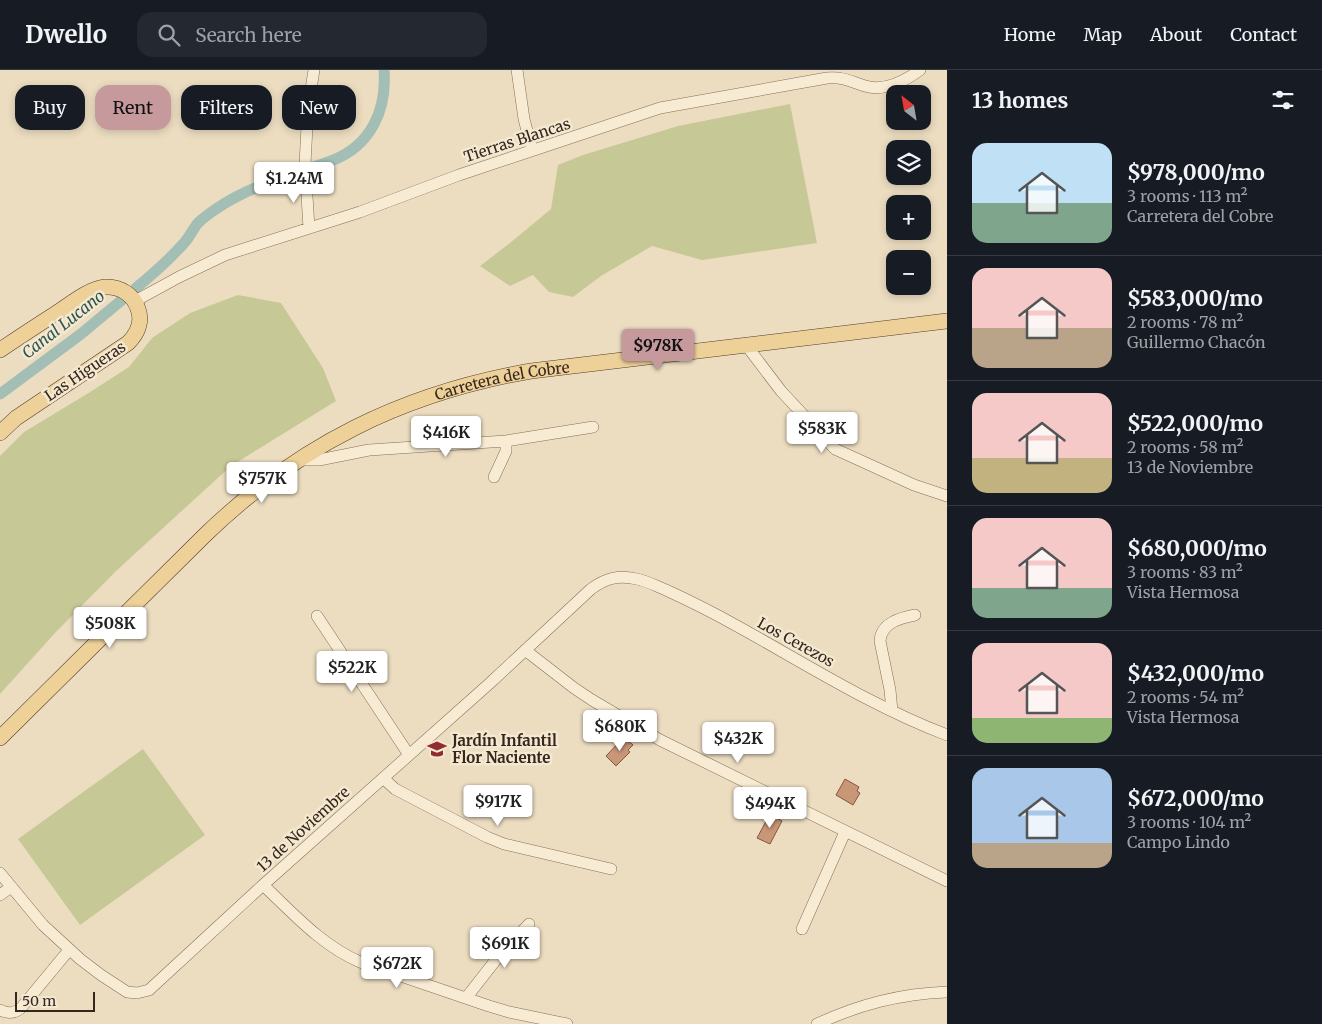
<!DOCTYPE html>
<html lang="en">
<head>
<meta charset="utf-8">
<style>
  :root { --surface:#171b24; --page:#242831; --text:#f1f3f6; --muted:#9ea1a6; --line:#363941; --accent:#c6999d }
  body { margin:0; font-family:Merriweather,serif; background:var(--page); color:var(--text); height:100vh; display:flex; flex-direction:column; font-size:19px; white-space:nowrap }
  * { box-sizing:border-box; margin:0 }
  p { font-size:16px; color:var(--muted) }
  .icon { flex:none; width:28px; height:28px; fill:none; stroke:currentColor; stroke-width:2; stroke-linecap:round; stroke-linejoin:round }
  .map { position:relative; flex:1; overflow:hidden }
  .side { display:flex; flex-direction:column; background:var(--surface); width:375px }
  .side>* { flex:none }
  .hud { position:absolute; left:15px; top:15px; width:475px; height:45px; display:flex; gap:10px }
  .needle { width:32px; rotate:329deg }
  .buttons { position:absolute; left:886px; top:15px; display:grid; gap:10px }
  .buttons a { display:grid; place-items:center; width:45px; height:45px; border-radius:10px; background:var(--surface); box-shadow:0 2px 8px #0003; font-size:25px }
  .scale { position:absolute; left:15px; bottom:12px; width:80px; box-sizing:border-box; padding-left:5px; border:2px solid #35271d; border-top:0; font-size:14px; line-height:18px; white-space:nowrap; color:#35271d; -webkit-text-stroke:4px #f4e8d0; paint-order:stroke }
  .price { position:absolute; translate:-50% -42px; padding:0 11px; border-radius:5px; background:#fff; color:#222; font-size:16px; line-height:32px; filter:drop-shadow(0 1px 2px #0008) }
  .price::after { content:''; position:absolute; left:50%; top:30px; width:15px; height:11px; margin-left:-8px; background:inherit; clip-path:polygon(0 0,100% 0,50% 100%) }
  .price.on { background:var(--accent); color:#111 }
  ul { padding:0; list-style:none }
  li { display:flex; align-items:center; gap:15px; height:125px; padding:0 25px }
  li+li { border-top:1px solid var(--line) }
  li span { display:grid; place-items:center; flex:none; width:140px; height:100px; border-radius:15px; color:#555 }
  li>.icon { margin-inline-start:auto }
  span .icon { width:60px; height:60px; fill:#fffc; stroke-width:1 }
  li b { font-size:21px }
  h2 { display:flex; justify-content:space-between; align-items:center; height:60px; padding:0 25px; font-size:21px }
  .tag { padding:0 18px; border-radius:15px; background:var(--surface); box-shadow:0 2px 8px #0003; font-size:18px; line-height:45px }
  .tag.on { background:var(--accent); color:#111 }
  header { display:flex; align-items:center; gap:30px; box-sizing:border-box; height:70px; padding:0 25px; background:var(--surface); border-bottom:1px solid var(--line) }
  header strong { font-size:24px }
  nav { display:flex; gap:28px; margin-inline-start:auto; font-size:18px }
  .search { width:350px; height:45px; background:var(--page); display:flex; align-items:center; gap:12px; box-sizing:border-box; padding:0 18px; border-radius:15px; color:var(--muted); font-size:19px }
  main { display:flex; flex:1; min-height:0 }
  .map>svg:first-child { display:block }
  .green { fill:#c6c996 }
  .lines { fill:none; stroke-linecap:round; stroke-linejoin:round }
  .canal { stroke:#a3beb5; stroke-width:11 }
  .building { fill:#c99678; stroke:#835740 }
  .minor-casing { stroke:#856e59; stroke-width:12 }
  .major-casing { stroke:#523d2e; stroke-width:16 }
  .minor { stroke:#f7ebd4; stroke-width:11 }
  .major { stroke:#eed099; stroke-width:15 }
  .labels { text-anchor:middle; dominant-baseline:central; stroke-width:5; stroke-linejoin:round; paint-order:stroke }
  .street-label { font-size:15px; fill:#35271d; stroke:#f4e8d0 }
  .poi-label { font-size:15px; font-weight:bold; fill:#35271d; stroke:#f4e8d0; text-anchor:start }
  .water-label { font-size:16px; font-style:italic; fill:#2d5450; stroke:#f4e8d0 }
</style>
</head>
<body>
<header>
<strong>Dwello</strong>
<div class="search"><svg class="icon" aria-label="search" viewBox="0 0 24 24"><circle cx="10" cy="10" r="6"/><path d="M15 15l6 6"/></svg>Search here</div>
<nav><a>Home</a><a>Map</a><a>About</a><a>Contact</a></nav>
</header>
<main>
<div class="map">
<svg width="947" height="954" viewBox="0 0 947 954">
  <rect width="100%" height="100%" fill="#ecddc1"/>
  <path class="green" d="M790,34L817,173L702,190L652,176L601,206L573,227L549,222L533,205L510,216L480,196L510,173L551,139L558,95L583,85L678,56Z
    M238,225L281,233L323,298L336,331L231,396L116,501L55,563L0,624V386L24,362L87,324L129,297L152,268L190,243Z
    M143,679L205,765L80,855L18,769Z"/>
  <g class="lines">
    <path class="canal" d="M136,218C153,204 170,189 185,172C190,166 193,159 198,153C203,148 210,143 216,139C239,123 265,113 292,104C305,100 318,96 331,91C371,76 387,40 384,0
      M0,324L81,264L123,229"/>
  </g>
  <path class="building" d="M624,667L633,675L628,680L630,682L616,696L606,686Z
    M845,709L859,717L857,721L860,723L853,735L836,725Z
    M770,744L782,751L770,774L757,768Z"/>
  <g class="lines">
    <g class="minor-casing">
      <path id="minor" d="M517,0L524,49L532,80
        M309,158L305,94L308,38L314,0
        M135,231L179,207L225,185L360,142L459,105L660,38L827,8C845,7 849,11 865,16C885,22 905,11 920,0
        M746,275L781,321L835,379L914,415L947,426
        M299,390H319L369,380L506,371L593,357
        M494,407L506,381V371
        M317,546L409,685
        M525,580L574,618L592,630L660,670L947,811
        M892,641L890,620L880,571C881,553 900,548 915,545
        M383,708L395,719L487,767L504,774L611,799
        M0,803L43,855L80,889L101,905L127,922L137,923L149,920L263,815L490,613L591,519C606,508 618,505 637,509C647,511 656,516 666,520C690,531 714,543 737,556C806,594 873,637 947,665
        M263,815C294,844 321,875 360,892L489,936L509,942L567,954
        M0,825L11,817
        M802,859L845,762
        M466,928L502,882L529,854
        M0,940C8,944 14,944 21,938L69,880
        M817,954C860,934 900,924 947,922"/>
    </g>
    <g class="major-casing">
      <g id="major">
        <path d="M0,280C18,268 36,256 55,244C69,235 88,219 105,217C120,216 134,225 138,239C143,252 137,264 128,273L16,348L0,363"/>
        <path id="s1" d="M0,668L205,465C298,375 404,323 531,301L947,251"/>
      </g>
    </g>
    <use href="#minor" class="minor"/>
    <use href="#major" class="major"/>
  </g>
  <defs>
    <g id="school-bare" transform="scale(1.5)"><path d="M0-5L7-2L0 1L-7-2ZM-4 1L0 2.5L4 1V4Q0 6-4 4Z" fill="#912c31" stroke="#f4e8d0" stroke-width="2.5" paint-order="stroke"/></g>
  </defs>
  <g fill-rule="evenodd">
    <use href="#school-bare" x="437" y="679"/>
  </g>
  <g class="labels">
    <g class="street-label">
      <text transform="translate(517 70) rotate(-18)">Tierras Blancas</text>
      <text transform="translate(85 301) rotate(-34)">Las Higueras</text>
      <text stroke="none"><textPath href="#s1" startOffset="629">Carretera del Cobre</textPath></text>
      <text transform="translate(796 572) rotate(29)">Los Cerezos</text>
      <text transform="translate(303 759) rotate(-42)">13 de Noviembre</text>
    </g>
    <g class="poi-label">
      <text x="452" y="670">Jardín Infantil<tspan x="452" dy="17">Flor Naciente</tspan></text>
    </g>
    <g class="water-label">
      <text transform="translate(63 254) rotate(-38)">Canal Lucano</text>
    </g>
  </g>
</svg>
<div class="buttons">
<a><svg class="needle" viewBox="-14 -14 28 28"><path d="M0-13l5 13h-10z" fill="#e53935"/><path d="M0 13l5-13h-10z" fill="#9ea1a6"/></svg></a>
<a><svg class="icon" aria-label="layers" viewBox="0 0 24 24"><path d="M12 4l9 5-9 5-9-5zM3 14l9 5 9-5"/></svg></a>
<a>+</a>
<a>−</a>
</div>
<div class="scale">50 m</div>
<b class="price" style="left:294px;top:134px">$1.24M</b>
<b class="price on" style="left:658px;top:301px">$978K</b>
<b class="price" style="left:822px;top:384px">$583K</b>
<b class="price" style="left:446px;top:388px">$416K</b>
<b class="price" style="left:262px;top:434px">$757K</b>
<b class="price" style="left:110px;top:579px">$508K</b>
<b class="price" style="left:352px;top:623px">$522K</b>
<b class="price" style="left:620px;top:682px">$680K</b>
<b class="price" style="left:738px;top:694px">$432K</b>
<b class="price" style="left:498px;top:757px">$917K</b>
<b class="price" style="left:770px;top:759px">$494K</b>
<b class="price" style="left:505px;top:899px">$691K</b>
<b class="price" style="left:397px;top:919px">$672K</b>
<div class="hud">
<a class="tag">Buy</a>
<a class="tag on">Rent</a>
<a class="tag">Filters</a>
<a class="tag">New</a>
</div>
</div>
<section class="side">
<h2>13 homes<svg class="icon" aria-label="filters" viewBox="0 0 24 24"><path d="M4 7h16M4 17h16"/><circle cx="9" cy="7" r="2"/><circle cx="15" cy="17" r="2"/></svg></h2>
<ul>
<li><span style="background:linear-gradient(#bfe0f5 60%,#7fa58c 0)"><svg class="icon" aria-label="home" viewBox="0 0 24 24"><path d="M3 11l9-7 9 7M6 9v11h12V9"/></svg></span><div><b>$978,000/mo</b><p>3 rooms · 113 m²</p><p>Carretera del Cobre</p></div></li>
<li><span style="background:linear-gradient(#f6c9c9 60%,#b9a48a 0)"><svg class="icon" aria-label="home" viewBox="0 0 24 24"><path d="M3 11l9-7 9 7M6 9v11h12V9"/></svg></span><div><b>$583,000/mo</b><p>2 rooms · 78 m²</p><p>Guillermo Chacón</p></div></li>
<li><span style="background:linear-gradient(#f6c9c9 65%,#c2b280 0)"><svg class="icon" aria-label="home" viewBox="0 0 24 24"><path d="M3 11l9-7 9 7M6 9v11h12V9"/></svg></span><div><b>$522,000/mo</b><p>2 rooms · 58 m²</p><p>13 de Noviembre</p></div></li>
<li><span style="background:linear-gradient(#f6c9c9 70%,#7fa58c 0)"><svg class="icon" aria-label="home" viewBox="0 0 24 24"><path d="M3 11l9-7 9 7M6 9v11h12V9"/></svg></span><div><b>$680,000/mo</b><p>3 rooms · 83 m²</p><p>Vista Hermosa</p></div></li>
<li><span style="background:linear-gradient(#f6c9c9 75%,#8fb573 0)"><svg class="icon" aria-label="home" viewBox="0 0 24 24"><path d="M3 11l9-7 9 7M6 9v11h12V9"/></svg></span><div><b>$432,000/mo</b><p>2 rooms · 54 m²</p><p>Vista Hermosa</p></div></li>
<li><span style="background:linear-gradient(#a9c7e8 75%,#b9a48a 0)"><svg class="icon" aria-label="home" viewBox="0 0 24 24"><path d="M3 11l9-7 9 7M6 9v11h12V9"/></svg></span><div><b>$672,000/mo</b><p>3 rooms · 104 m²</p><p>Campo Lindo</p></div></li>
</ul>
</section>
</main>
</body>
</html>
